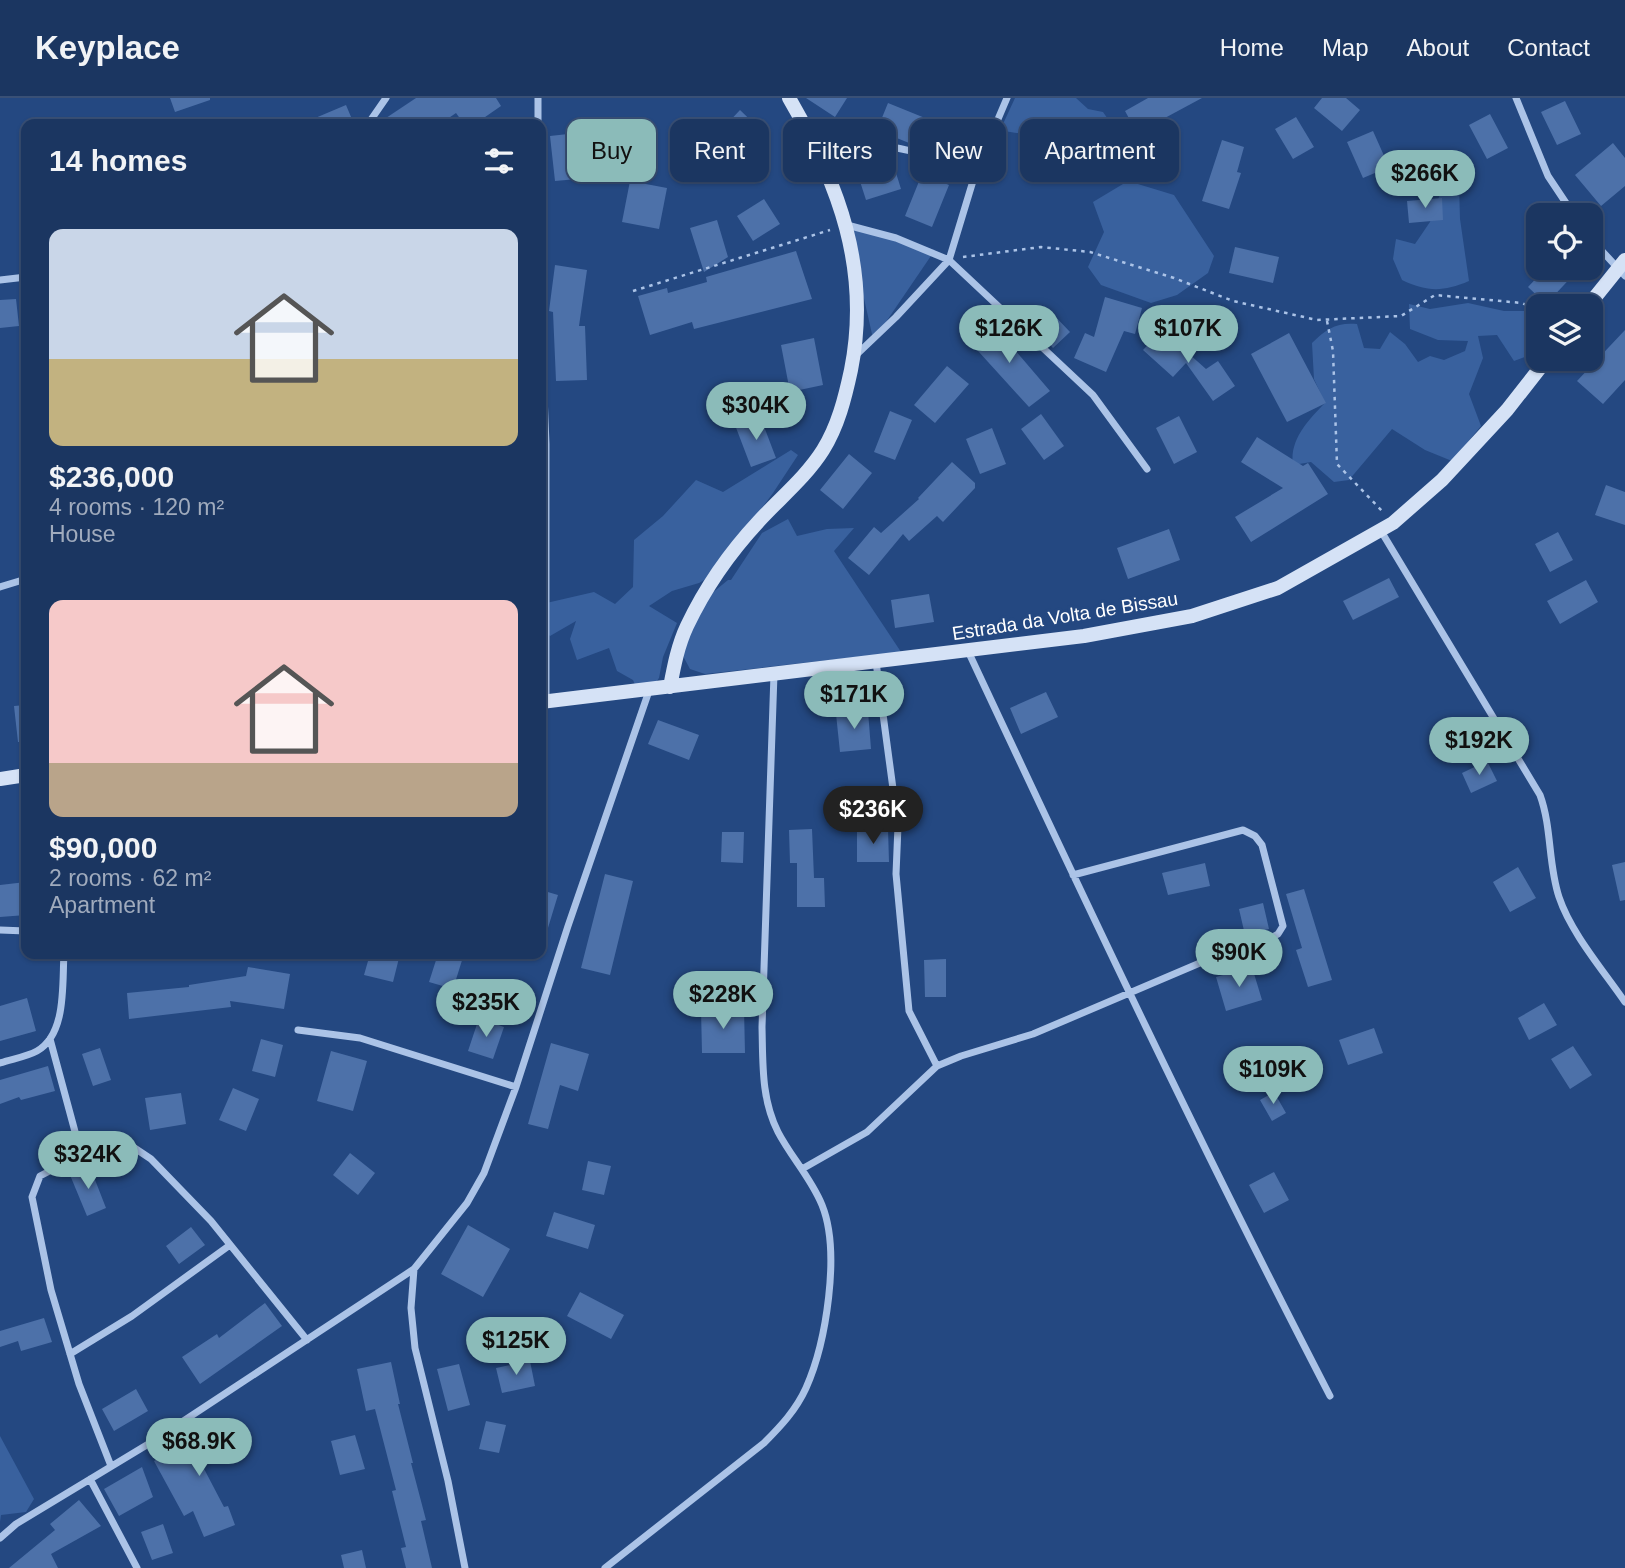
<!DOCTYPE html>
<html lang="en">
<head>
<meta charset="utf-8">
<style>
  :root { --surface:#1b3661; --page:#28416a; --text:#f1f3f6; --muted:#a0abbd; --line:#395076; --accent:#8bbbb9 }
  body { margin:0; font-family:Arial,sans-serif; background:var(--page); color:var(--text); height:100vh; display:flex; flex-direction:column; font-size:26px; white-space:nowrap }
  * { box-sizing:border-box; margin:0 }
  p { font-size:23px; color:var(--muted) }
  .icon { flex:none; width:38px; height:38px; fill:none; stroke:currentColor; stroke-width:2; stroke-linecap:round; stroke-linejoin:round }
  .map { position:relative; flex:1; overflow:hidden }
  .details { position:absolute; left:21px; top:21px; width:525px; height:840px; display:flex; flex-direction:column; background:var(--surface); border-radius:14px; box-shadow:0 2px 5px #0004,0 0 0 2px var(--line) }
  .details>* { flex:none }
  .guide { position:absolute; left:567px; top:21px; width:665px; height:63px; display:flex; gap:14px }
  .controls { position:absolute; left:1526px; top:105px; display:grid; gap:14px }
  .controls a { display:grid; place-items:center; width:77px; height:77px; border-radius:14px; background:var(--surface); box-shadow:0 2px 5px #0004,0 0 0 2px var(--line); font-size:35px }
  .price { position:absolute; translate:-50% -60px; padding:0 16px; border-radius:24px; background:var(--accent); color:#111; font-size:23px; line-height:46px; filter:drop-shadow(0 2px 4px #0008) }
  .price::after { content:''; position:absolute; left:50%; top:42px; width:21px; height:16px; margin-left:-10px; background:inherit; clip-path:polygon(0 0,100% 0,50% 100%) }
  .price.current { background:#222; color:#fff }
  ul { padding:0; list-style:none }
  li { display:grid; align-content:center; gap:14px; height:371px; padding:0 28px }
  li span { display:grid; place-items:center; height:217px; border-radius:14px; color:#555 }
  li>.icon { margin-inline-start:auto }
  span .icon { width:126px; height:126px; fill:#fffc; stroke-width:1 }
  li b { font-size:30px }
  h2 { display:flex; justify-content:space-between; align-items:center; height:84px; padding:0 28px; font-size:30px }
  .pill { padding:0 24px; border-radius:14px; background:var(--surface); box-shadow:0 2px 5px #0004,0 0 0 2px var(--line); font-size:24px; line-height:63px }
  .pill.current { background:var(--accent); color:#111 }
  header { display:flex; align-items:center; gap:42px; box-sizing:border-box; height:98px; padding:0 35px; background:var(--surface); border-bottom:2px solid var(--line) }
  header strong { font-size:33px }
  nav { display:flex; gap:38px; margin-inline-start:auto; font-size:24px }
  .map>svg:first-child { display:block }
  .green { fill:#39619e }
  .building { fill:#4d71a9 }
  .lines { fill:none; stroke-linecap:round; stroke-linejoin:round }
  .path { stroke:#abc3e7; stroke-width:2.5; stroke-dasharray:3.5 5; stroke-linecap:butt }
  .street { stroke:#abc3e7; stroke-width:7 }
  .secondary { stroke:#d5e2f6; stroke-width:14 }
  .labels { text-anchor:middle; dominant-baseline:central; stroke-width:6; stroke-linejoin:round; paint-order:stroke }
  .street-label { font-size:19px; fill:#fff; stroke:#244881 }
</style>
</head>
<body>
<header>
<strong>Keyplace</strong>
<nav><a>Home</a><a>Map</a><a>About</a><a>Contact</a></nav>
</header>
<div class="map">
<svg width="1625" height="1470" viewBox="0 0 1625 1470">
  <rect width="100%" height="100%" fill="#244881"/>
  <path class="green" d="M1015,0H1076L1088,11L1103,14L1121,40L1118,57L1110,69L1086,67L1074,71L1071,78L1048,57L1031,55L1030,37L1004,33L1003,26Z
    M1128,83L1174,97L1214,158L1208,175L1177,197L1151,205L1101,187L1088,169L1104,134L1093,104Z
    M1444,85L1459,86L1460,121L1469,183C1443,194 1427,194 1402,182L1393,161L1396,141L1415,146L1430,124Z
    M862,130L935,152L875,240L872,236L849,134Z
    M1468,205L1504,213H1529L1538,225V254L1514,263L1497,237L1478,238L1483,260L1469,296L1481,328L1452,363L1425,352L1392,331L1349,382L1334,384L1311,364L1293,367C1289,342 1309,321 1325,305L1314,281L1312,245C1326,231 1337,224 1357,226L1364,250L1380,251L1390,234L1405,246L1418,264L1430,258L1444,262L1465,253L1468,243L1438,242L1410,231L1409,206L1430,211Z
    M791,352L798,357L773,395L711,478L699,485L672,493L649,508L677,525L663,559L659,580L654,587L636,589L633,582L617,573L609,550L577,562L570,541L576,523L550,538L541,530L542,506L594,494L615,506L633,489L634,442L663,418L696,382L723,394Z
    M788,421L797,438L827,431L854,430L834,453L901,554L705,576L690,571L683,558L685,541L711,496L728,482H731L762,435Z
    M0,1338L34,1401L26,1414L1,1417L0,1424Z"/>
  <path class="building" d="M170,0H210V2L175,14Z
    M416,0H496L501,8L475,26H464L456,15L440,26H377Z
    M806,0H847L835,19Z
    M1148,0H1202L1137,35L1125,13Z
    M1322,0H1346L1360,12L1342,33L1314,10Z
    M1565,3L1581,36L1557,47L1541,14Z
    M888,5L925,20L914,47L877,32Z
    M346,7L354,26H301Z
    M740,12L768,39L752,56L724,29Z
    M1490,16L1508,50L1487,61L1469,27Z
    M1296,19L1314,49L1293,61L1275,31Z
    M595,33L600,79L555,83L550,38Z
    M1373,33L1389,69L1363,80L1347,44Z
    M1222,42L1244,49L1237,74L1241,75L1229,111L1202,103Z
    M1613,45L1625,60V88L1601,108L1575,77Z
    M892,62L901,91L866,102L857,74Z
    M922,76L949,87L932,129L905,118Z
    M630,83L667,90L659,131L622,124Z
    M1442,100L1443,122L1409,125L1407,103Z
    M764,101L780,126L753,143L737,118Z
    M717,122L728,159L704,174L690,130Z
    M1235,149L1279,159L1273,185L1229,175Z
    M796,153L812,201L694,231L692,224L650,237L638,198L667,190L668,195L707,184L706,179Z
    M555,167L587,172L579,228H585L587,282L556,283L553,214L549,213Z
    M1546,170H1580L1546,206L1528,189Z
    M1105,199L1142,210L1135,236L1124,233L1106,274L1074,260L1085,235L1094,239Z
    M16,201L19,228L0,230V202Z
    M1051,214L1070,234L1053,250L1034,229Z
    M991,224L1050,293L1029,309L969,243Z
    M1162,232L1206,271L1218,263L1235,288L1213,303L1186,265L1173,279L1143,252Z
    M1625,232V282L1603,306L1577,283Z
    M1289,235L1326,305L1287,324L1251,256Z
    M814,240L823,287L790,294L781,247Z
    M947,268L969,286L935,325L914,307Z
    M890,313L912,322L895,362L874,354Z
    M1041,316L1064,348L1044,362L1021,331Z
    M760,318L776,360L751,369L735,327Z
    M1179,318L1197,354L1174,366L1156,330Z
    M992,330L1006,366L980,376L966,341Z
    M1257,339L1303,368L1308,365L1328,396L1251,444L1235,419L1283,390L1241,364Z
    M849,356L872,375L843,411L820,392Z
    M952,364L975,385V390L943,424L937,418L909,443L903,436L869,477L848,460L874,429L881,435L919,401L918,400Z
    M1606,387L1625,394V427L1595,417Z
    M1169,431L1180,462L1128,481L1117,450Z
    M1558,434L1573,462L1550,474L1535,446Z
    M1389,480L1399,499L1353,522L1343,503Z
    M1586,482L1598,504L1560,526L1547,503Z
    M929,496L934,524L895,530L891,502Z
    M1046,594L1058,619L1021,636L1010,610Z
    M26,607V644H18L14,608Z
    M868,613L871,651L840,654L836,616Z
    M658,622L699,637L689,662L648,646Z
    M1487,663L1497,683L1471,695L1462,675Z
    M812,731L814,780H824L825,809H797V765H790L789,732Z
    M857,731H888L889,764H857Z
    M722,734H744L743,765L721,764Z
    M1625,764V802L1620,803L1612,767Z
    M1205,765L1210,788L1168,797L1162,775Z
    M1518,769L1536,800L1510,814L1493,784Z
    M605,776L633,783L610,877L581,870Z
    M26,784V817L0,819V787Z
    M1304,791L1332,882L1308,889L1296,852L1302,850L1286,796Z
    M541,792L558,797L544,843H541Z
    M1263,805L1269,831L1245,837L1239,811Z
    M370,856H400L393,884L364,877Z
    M438,856H464L453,891L429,884Z
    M946,861V899H925L924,862Z
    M248,869L290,876L284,911L230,903L231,909L129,921L127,895L189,889V887L246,878Z
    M1252,869L1262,902L1226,913L1216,879Z
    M27,900L36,933L0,943V908Z
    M1544,905L1557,927L1529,942L1518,920Z
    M744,910L745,955H702L701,911Z
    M479,920L504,929L493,961L468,953Z
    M1374,930L1383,955L1348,967L1339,942Z
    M261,941L283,947L275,979L252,973Z
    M551,945L589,956L578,993L560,987L548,1031L528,1026Z
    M1573,948L1592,977L1570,991L1551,961Z
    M100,950L111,982L93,988L82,956Z
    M331,953L367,963L353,1013L317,1003Z
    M48,968L55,993L21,1002L19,999L0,1006V982Z
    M233,990L259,1001L246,1033L219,1022Z
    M1274,994L1286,1015L1272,1023L1260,1002Z
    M181,995L186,1026L150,1032L145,1000Z
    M350,1055L375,1075L358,1097L333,1077Z
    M588,1063L611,1068L604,1097L582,1092Z
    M90,1069L106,1110L87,1118L70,1077Z
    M1274,1074L1289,1102L1264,1115L1249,1087Z
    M554,1114L595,1127L588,1151L546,1138Z
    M468,1127L510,1151L483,1199L441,1176Z
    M191,1129L205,1147L179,1166L166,1148Z
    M580,1194L624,1217L611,1241L567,1218Z
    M265,1205L282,1228L200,1286L182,1259L217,1236L219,1240Z
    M44,1220L52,1244L21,1253L18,1243L0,1249V1233Z
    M530,1263L535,1288L502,1295L496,1270Z
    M391,1264L400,1306H398L413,1365H411L426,1422L421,1423L432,1470H406L401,1450L406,1449L392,1393L396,1392L375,1311L366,1313L357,1271Z
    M459,1266L470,1307L448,1313L437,1271Z
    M136,1291L148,1313L114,1333L102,1311Z
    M227,1321L239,1344L201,1365L224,1409L228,1408L235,1427L204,1439L193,1413L184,1418L154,1363Z
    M486,1323L506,1327L499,1355L479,1351Z
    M355,1337L365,1371L340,1377L331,1343Z
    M142,1369L153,1399L119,1418L104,1391Z
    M79,1402L101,1428L51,1456L58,1470H9L55,1432L50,1426Z
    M163,1426L173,1455L152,1462L141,1434Z
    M362,1452L366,1470H344L341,1457Z"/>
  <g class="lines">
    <path class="path" d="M963,159L1041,149L1090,154L1174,180L1233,203L1317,222L1401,218L1435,197L1522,205L1538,212
      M633,193L830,132
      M1563,208L1574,200
      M1327,223L1333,253L1337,366L1384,415"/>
    <path class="street" d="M538,0V26
      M1516,0L1548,78L1574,117
      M368,26L386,0
      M816,49C829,48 842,46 854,46C896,45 937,60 976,73
      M847,127L896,140L949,162L1093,297L1147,371
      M1591,141L1625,178
      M0,182L26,179
      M541,222L546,346V603
      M854,259L896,219L949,162L976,73L1007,0
      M1381,433L1540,697C1552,730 1548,766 1559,799C1571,835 1603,872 1625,904
      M0,489L26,481
      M968,553C1085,803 1203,1053 1330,1298
      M876,564L898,728L896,776L909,913L937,968
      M0,832L26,833
      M298,932L360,940L516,989
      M50,941L77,1041V1051L63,1066L40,1078L32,1099L51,1192L79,1286L111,1368
      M0,965C12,961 26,959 37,953C67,936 62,885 64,856
      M77,1041L118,1039L151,1061L211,1123L307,1242
      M802,1071L867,1034L937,968L961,958L1033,936L1214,859L1269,841L1278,836L1283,828L1262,747L1255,738L1243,732L1073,777
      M414,1171L411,1210L415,1250L448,1383L465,1470
      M70,1256L132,1218L230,1147
      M90,1381L137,1470
      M0,1440L16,1426L150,1345L414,1171L467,1105L484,1075L516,989L568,828L650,590
      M605,1470L764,1345C781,1328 796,1312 806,1290C826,1245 841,1154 822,1107C811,1080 791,1059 778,1034C761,1001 763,964 762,929L774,576"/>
    <path class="secondary" d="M1588,208L1625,162
      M670,589C674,568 678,547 687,528C705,490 731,453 759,423C780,400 806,379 823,352C838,328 845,300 851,272C871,172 839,86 789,0
      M541,604L1084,538L1192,518L1278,490L1393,425L1442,382L1507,312L1547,261
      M0,681L26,677"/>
  </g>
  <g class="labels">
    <g class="street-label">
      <text transform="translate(1065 518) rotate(-9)">Estrada da Volta de Bissau</text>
    </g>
  </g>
</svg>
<div class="controls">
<a><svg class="icon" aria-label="locate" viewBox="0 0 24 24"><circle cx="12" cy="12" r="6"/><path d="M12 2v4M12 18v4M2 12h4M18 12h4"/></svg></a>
<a><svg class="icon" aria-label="layers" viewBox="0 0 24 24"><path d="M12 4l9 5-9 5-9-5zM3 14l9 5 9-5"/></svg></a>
</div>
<b class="price" style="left:1425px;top:112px">$266K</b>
<b class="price" style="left:1009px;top:267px">$126K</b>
<b class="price" style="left:1188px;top:267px">$107K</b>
<b class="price" style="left:756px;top:344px">$304K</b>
<b class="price" style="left:854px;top:633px">$171K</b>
<b class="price" style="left:1479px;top:679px">$192K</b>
<b class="price current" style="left:873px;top:748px">$236K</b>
<b class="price" style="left:1239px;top:891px">$90K</b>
<b class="price" style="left:723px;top:933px">$228K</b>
<b class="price" style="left:486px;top:941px">$235K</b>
<b class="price" style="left:1273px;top:1008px">$109K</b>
<b class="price" style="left:88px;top:1093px">$324K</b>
<b class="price" style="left:516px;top:1279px">$125K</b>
<b class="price" style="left:199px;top:1380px">$68.9K</b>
<div class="guide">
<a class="pill current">Buy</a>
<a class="pill">Rent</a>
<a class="pill">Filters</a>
<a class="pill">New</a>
<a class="pill">Apartment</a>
</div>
<section class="details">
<h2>14 homes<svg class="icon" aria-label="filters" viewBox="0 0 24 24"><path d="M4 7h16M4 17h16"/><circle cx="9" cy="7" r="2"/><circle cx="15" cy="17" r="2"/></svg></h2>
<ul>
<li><span style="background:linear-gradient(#c9d6e8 60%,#c2b280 0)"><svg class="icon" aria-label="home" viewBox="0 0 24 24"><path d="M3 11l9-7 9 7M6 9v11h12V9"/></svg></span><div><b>$236,000</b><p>4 rooms · 120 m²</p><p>House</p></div></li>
<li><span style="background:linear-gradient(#f6c9c9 75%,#b9a48a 0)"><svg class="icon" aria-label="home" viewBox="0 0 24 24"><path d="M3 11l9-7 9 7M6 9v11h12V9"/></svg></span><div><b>$90,000</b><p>2 rooms · 62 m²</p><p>Apartment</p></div></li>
</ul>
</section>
</div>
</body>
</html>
